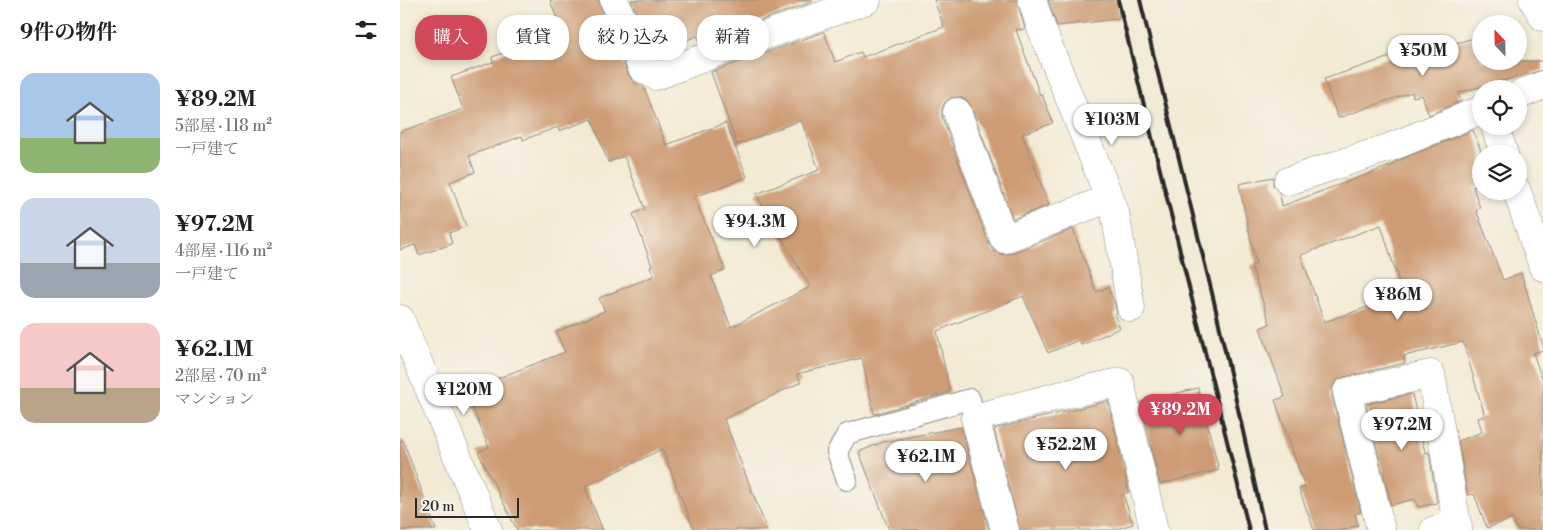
<!DOCTYPE html>
<html lang="ja">
<head>
<meta charset="utf-8">
<style>
  :root { --surface:#fff; --page:#f2f2f2; --text:#202124; --muted:#757577; --accent:#d1495b }
  body { margin:0; font-family:"Libre Bodoni","Noto Serif JP",serif; background:var(--page); color:var(--text); height:100vh; display:flex; flex-direction:column; font-size:19px; white-space:nowrap }
  * { box-sizing:border-box; margin:0 }
  p { font-size:16px; color:var(--muted) }
  .icon { flex:none; width:28px; height:28px; fill:none; stroke:currentColor; stroke-width:2; stroke-linecap:round; stroke-linejoin:round }
  .map { position:relative; flex:1; overflow:hidden }
  .drawer { display:flex; flex-direction:column; background:var(--surface); width:400px }
  .drawer>* { flex:none }
  .banner { position:absolute; left:15px; top:15px; width:475px; height:45px; display:flex; gap:10px }
  .needle { width:32px; rotate:338deg }
  .controls { position:absolute; left:1072px; top:15px; display:grid; gap:10px }
  .controls a { display:grid; place-items:center; width:55px; height:55px; border-radius:50%; background:var(--surface); box-shadow:0 2px 8px #0003; font-size:25px }
  .scale { position:absolute; left:15px; bottom:12px; width:104px; box-sizing:border-box; padding-left:5px; border:2px solid #2b2b2b; border-top:0; font-size:14px; line-height:18px; white-space:nowrap; color:#2b2b2b; -webkit-text-stroke:4px #f7f3e8; paint-order:stroke }
  .price { position:absolute; translate:-50% -42px; padding:0 11px; border-radius:18px; background:#fff; color:#222; font-size:16px; line-height:32px; filter:drop-shadow(0 1px 2px #0008) }
  .price::after { content:''; position:absolute; left:50%; top:30px; width:15px; height:11px; margin-left:-8px; background:inherit; clip-path:polygon(0 0,100% 0,50% 100%) }
  .price.selected { background:var(--accent); color:#fff }
  ul { padding:0; list-style:none }
  li { display:flex; align-items:center; gap:15px; height:125px; padding:0 20px }
  li span { display:grid; place-items:center; flex:none; width:140px; height:100px; border-radius:15px; color:#555 }
  li>.icon { margin-inline-start:auto }
  span .icon { width:60px; height:60px; fill:#fffc; stroke-width:1 }
  li b { font-size:21px }
  h2 { display:flex; justify-content:space-between; align-items:center; height:60px; padding:0 20px; font-size:21px }
  .pill { padding:0 18px; border-radius:20px; background:var(--surface); box-shadow:0 2px 8px #0003; font-size:18px; line-height:45px }
  .pill.selected { background:var(--accent); color:#fff }
  main { display:flex; flex:1; min-height:0 }
  .map>svg:first-child { display:block }
  .building { fill:#cd9c74; fill-rule:evenodd }
  .lines { fill:none; stroke-linecap:round; stroke-linejoin:round }
  .service-casing { stroke:#8e8a80; stroke-width:22 }
  .minor-casing { stroke:#8e8a80; stroke-width:29 }
  .primary-casing { stroke:#8e8a80; stroke-width:29 }
  .service { stroke:#fff; stroke-width:20 }
  .minor { stroke:#fff; stroke-width:28 }
  .primary { stroke:#fff; stroke-width:28 }
  .rail { stroke:#2b2b2b; stroke-width:4 }
</style>
</head>
<body>
<main>
<section class="drawer">
<h2>9件の物件<svg class="icon" aria-label="filters" viewBox="0 0 24 24"><path d="M4 7h16M4 17h16"/><circle cx="9" cy="7" r="2"/><circle cx="15" cy="17" r="2"/></svg></h2>
<ul>
<li><span style="background:linear-gradient(#a9c7e8 65%,#8fb573 0)"><svg class="icon" aria-label="home" viewBox="0 0 24 24"><path d="M3 11l9-7 9 7M6 9v11h12V9"/></svg></span><div><b>¥89.2M</b><p>5部屋 · 118 m²</p><p>一戸建て</p></div></li>
<li><span style="background:linear-gradient(#c9d6e8 65%,#9aa5b1 0)"><svg class="icon" aria-label="home" viewBox="0 0 24 24"><path d="M3 11l9-7 9 7M6 9v11h12V9"/></svg></span><div><b>¥97.2M</b><p>4部屋 · 116 m²</p><p>一戸建て</p></div></li>
<li><span style="background:linear-gradient(#f6c9c9 65%,#b9a48a 0)"><svg class="icon" aria-label="home" viewBox="0 0 24 24"><path d="M3 11l9-7 9 7M6 9v11h12V9"/></svg></span><div><b>¥62.1M</b><p>2部屋 · 70 m²</p><p>マンション</p></div></li>
</ul>
</section>
<div class="map">
<svg width="1143" height="530" viewBox="0 0 1143 530">
  <rect width="100%" height="100%" fill="#f7f3e8"/>
  <filter id="ink" filterUnits="userSpaceOnUse"><feTurbulence type="fractalNoise" baseFrequency=".02" numOctaves="2"/><feDisplacementMap in="SourceGraphic" scale="10" xChannelSelector="R" yChannelSelector="G"/><feConvolveMatrix kernelMatrix="1 2 1 2 8 2 1 2 1" color-interpolation-filters="sRGB"/></filter>
  <filter id="wash" filterUnits="userSpaceOnUse"><feTurbulence type="fractalNoise" baseFrequency=".0096" numOctaves="4" result="noise"/><feDisplacementMap in="SourceGraphic" scale="20" xChannelSelector="R" yChannelSelector="G"/><feGaussianBlur stdDeviation="1.12" result="paint"/><feColorMatrix in="noise" values="0 0 0 0 0 0 0 0 0 0 0 0 0 0 0 0 0 1.4 0 .05"/><feComposite in="paint" operator="in"/></filter>
  <g filter="url(#wash)">
    <rect width="100%" height="100%" fill="#f2ead4"/>
    <g id="blocks">
      <path class="building" d="M150,0H199L200,6L228,74L234,82L244,87L266,145L326,123L347,177L294,197L325,270L311,276L331,327L410,287L356,194L419,170L401,120L337,145L311,72L424,32L435,62L461,52L463,57L544,27L534,0H617L625,29L616,30L640,95L642,94L653,123L622,134L649,205L613,219L571,106L567,100L560,97L551,98L545,102L542,109V117L589,244L594,251L601,254H610L673,229L696,292L708,287L715,304L717,313L714,314L720,328L681,345L679,340L648,353L623,296L537,331L550,392L474,414L462,358L397,374L401,382L324,419L367,530H294L262,449L185,487L203,530H117L78,452L89,447L65,391L165,352L156,332L205,311L199,298L254,276L250,267L252,266L233,214L245,209L224,156L208,162L192,119L159,131L158,127L123,140L122,136L69,156L75,172L50,182L66,226L49,233L52,244L19,255L15,245L0,250V132L63,109L51,77L93,62L92,57L162,32Z
        M231,0H412V2L300,42L298,37L297,36L253,53Z
        M648,0H718L719,19L657,26Z
        M1081,36V61H1142L1143,70L1058,93L1061,101L1029,115L1022,95L1013,97L1012,92L938,118L924,79L999,54L1034,45L1035,49Z
        M1073,130L1081,151V184L1073,187L1080,208L1076,210L1103,280L1121,273L1143,346V350L1133,353L1143,381V530H1117L1112,519L1087,528L1074,494L1068,495L1058,441L1082,432L1078,418L1085,416L1063,342L1004,356L1005,363L944,377L936,381L932,388V396L961,512L955,514L958,525L944,530H914L899,489L905,487L875,400L885,397L860,328L870,324L851,265L856,264L839,184L873,177V185L880,194L882,206L995,164V162ZM981,225L1003,295L924,322L901,255Z
        M798,388L819,470L760,484L741,402Z
        M1012,394L1024,448L1026,453L1029,452L1037,503L1018,507L1015,499L991,505L966,404Z
        M708,401L729,492L723,494L733,524L713,530H620L594,429Z
        M561,427L589,530H489L459,452L483,442Z
        M3,440L36,530H0V441Z"/>
    </g>
  </g>
  <g filter="url(#ink)">
    <use href="#blocks" fill-opacity="0" stroke="#8e8a80" stroke-width="1"/>
    <g class="lines">
      <g class="service-casing">
        <path id="service" d="M447,480L437,452L447,434L570,399L575,418"/>
      </g>
      <g class="minor-casing">
        <path id="minor" d="M214,0L242,68L256,76L326,49L467,0
          M632,0L641,27L715,212L731,308
          M1119,95L1143,85
          M557,112L604,239L710,198
          M1095,126L1104,154
          M888,181L991,147L1081,110
          M1117,191L1143,267
          M0,319L88,530
          M605,530L575,418L654,397L720,382L754,530
          M981,530L947,392L1031,374L1058,530
          M1034,530L1058,526"/>
      </g>
      <g class="primary-casing">
        <path id="primary" d="M1133,0L1143,17"/>
      </g>
      <use href="#service" class="service"/>
      <use href="#minor" class="minor"/>
      <use href="#primary" class="primary"/>
      <path class="rail" d="M718,0L849,530
        M740,0L813,297L865,530"/>
    </g>
  </g>
</svg>
<div class="controls">
<a><svg class="needle" viewBox="-14 -14 28 28"><path d="M0-13l5 13h-10z" fill="#e53935"/><path d="M0 13l5-13h-10z" fill="#757577"/></svg></a>
<a><svg class="icon" aria-label="locate" viewBox="0 0 24 24"><circle cx="12" cy="12" r="6"/><path d="M12 2v4M12 18v4M2 12h4M18 12h4"/></svg></a>
<a><svg class="icon" aria-label="layers" viewBox="0 0 24 24"><path d="M12 4l9 5-9 5-9-5zM3 14l9 5 9-5"/></svg></a>
</div>
<div class="scale">20 m</div>
<b class="price" style="left:1023px;top:77px">¥50M</b>
<b class="price" style="left:712px;top:146px">¥103M</b>
<b class="price" style="left:355px;top:248px">¥94.3M</b>
<b class="price" style="left:998px;top:321px">¥86M</b>
<b class="price" style="left:64px;top:416px">¥120M</b>
<b class="price selected" style="left:780px;top:436px">¥89.2M</b>
<b class="price" style="left:1002px;top:451px">¥97.2M</b>
<b class="price" style="left:666px;top:471px">¥52.2M</b>
<b class="price" style="left:526px;top:483px">¥62.1M</b>
<div class="banner">
<a class="pill selected">購入</a>
<a class="pill">賃貸</a>
<a class="pill">絞り込み</a>
<a class="pill">新着</a>
</div>
</div>
</main>
</body>
</html>
